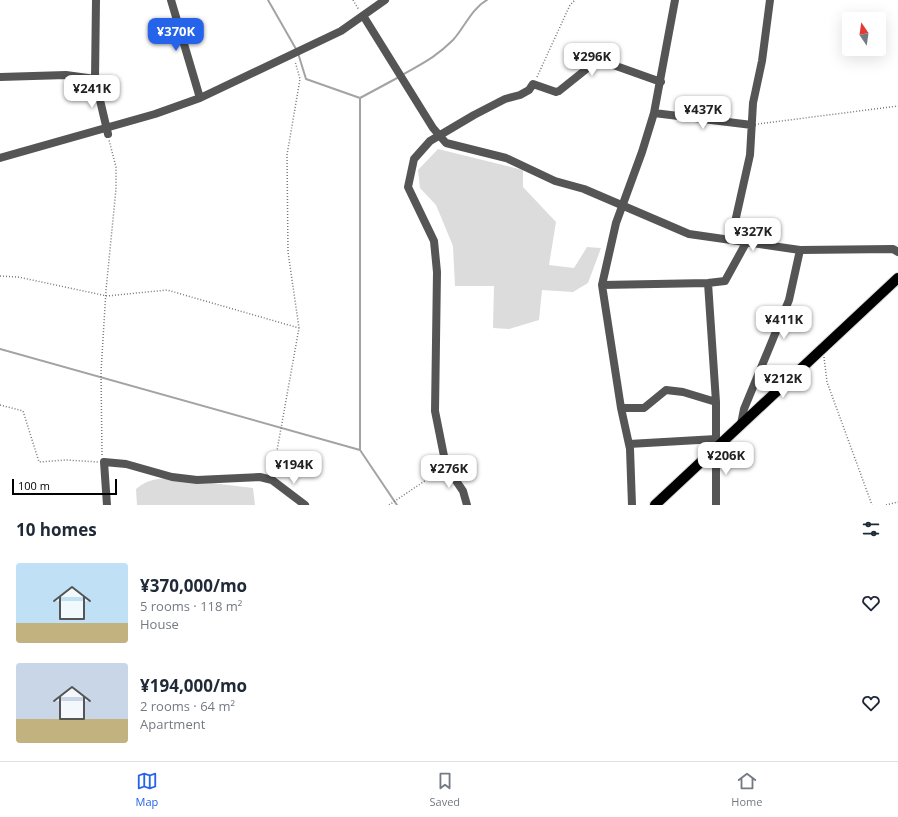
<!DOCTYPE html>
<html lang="en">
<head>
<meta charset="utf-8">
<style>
  :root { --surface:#fff; --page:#f6f6f7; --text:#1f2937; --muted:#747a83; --line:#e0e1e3; --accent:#2563eb }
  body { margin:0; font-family:"Open Sans",sans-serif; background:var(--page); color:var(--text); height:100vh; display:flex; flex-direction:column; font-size:15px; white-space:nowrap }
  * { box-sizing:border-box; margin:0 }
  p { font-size:13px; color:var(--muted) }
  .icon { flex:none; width:22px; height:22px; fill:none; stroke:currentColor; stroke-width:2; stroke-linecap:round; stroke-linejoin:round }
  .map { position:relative; height:505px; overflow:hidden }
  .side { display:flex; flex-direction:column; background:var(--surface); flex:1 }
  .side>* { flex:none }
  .needle { width:26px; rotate:347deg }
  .fabs { position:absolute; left:842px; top:12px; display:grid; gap:8px }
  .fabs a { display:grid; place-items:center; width:44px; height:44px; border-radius:4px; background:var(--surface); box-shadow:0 4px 16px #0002; font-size:20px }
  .scale { position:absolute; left:12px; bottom:10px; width:105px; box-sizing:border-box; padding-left:4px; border:2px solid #000; border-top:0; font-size:11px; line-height:14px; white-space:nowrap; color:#000; -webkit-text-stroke:3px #fff; paint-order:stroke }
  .price { position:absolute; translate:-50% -34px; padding:0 9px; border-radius:8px; background:#fff; color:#222; font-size:13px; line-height:26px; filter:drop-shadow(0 1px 2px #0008) }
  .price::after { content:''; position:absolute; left:50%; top:24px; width:12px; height:9px; margin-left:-6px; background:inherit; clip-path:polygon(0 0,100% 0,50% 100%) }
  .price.on { background:var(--accent); color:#fff }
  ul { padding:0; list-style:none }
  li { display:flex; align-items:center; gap:12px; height:100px; padding:0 16px }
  li span { display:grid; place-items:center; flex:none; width:112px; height:80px; border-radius:4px; color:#555 }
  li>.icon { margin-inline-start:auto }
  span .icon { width:48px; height:48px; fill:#fffc; stroke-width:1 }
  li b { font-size:17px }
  h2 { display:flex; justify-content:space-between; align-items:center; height:48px; padding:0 16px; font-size:17px }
  .tab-bar { display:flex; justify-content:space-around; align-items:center; height:56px; border-top:1px solid var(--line); background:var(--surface); font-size:11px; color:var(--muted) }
  .tab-bar a { display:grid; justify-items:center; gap:2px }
  .tab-bar .on { color:var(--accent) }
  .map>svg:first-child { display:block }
  .green { fill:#dcdcdc }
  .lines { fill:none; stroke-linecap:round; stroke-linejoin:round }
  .stream { stroke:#a3a3a3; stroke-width:2 }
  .major-casing { stroke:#dbdbdb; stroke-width:12 }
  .path { stroke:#777; stroke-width:1.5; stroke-dasharray:1 2; stroke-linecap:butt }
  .minor { stroke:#555; stroke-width:8 }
  .major { stroke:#000; stroke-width:10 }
</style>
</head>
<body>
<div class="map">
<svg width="898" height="505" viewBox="0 0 898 505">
  <rect width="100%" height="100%" fill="#fff"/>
  <path class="green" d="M438,149L523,170V187L556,222L549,265L574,268L587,247L601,248L588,283L573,292L542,290L539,320L509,329L493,328L494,286H455L453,246L436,205L420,188L418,170Z
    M170,478L253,488L255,505H137L136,489C148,479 156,479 170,478Z"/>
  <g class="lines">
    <path class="stream" d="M268,0L296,49
      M298,53L306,79L360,98
      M402,75C423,63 436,57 453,40C465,27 471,9 487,0
      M0,349L360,450L397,505
      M360,450V98L399,77"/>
    <g class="major-casing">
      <path id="major" d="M655,505L898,278"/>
    </g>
    <path class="path" d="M353,0L359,10
      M537,77L570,5L575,0
      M758,124L898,106
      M0,276L18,277L107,296L167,290L299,328
      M824,357L827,382L872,505
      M0,405L23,411L39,462L66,460L98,462
      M102,455L101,372L106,290L116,189V167L109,140
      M273,473L299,328L288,252L287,155L300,79L295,61
      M389,505L441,470
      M886,505L898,502"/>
    <path class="minor" d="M96,0L95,79L108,134
      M171,0L200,98
      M364,17L433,128L446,143L506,158L555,181L584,189L689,234L800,250L893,249L898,252
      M0,77L66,75L95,79
      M654,113L752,125
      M0,158L155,114L200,98L341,31L385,0
      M731,240L750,155L753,103L762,61L770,0
      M708,283L716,402V505
      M602,285L708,283L725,281L747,241
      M621,408H644L666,390L683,392L716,402
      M741,424L744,409L789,300L800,250
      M629,444L716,439
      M107,505L104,462L126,464L172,477L197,480L260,477L272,480L305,505
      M467,505L463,491L446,466L435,411L437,272L434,241L408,187L414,159L430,141L474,115L505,99L520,95L529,90L533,84L556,92L559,91L594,63L602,61L661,82
      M632,505L630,449L621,408L602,285L616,223L642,152L654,113L675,0"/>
    <use href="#major" class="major"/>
  </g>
</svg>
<div class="fabs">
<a><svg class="needle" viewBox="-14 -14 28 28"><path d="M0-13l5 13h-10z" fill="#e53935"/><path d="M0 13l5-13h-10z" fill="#747a83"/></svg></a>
</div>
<div class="scale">100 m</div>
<b class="price on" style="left:176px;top:52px">¥370K</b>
<b class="price" style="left:592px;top:77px">¥296K</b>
<b class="price" style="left:92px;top:109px">¥241K</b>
<b class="price" style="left:703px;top:130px">¥437K</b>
<b class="price" style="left:753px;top:252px">¥327K</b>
<b class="price" style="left:784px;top:340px">¥411K</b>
<b class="price" style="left:783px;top:399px">¥212K</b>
<b class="price" style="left:726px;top:476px">¥206K</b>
<b class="price" style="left:294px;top:485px">¥194K</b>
<b class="price" style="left:449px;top:489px">¥276K</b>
</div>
<section class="side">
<h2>10 homes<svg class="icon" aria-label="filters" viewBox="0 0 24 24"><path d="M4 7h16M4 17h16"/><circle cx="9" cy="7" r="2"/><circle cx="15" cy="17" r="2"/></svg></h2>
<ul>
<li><span style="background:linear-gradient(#bfe0f5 75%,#c2b280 0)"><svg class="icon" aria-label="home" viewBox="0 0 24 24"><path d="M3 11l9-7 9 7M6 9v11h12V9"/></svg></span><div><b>¥370,000/mo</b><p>5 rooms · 118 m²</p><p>House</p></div><svg class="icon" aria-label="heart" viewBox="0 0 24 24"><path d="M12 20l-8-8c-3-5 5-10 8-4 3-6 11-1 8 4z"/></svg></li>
<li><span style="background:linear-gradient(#c9d6e8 70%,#c2b280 0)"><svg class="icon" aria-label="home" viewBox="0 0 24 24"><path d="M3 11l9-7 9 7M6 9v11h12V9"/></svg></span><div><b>¥194,000/mo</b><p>2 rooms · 64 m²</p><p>Apartment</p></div><svg class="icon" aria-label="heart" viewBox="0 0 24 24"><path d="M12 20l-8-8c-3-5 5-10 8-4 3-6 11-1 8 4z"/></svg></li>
</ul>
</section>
<nav class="tab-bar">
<a class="on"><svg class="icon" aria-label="map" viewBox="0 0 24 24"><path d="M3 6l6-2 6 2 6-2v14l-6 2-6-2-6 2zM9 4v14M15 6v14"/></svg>Map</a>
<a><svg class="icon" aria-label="saved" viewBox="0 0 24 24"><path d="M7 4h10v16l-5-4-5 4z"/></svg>Saved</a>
<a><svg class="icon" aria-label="home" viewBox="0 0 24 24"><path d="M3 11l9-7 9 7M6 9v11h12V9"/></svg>Home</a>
</nav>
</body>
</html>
